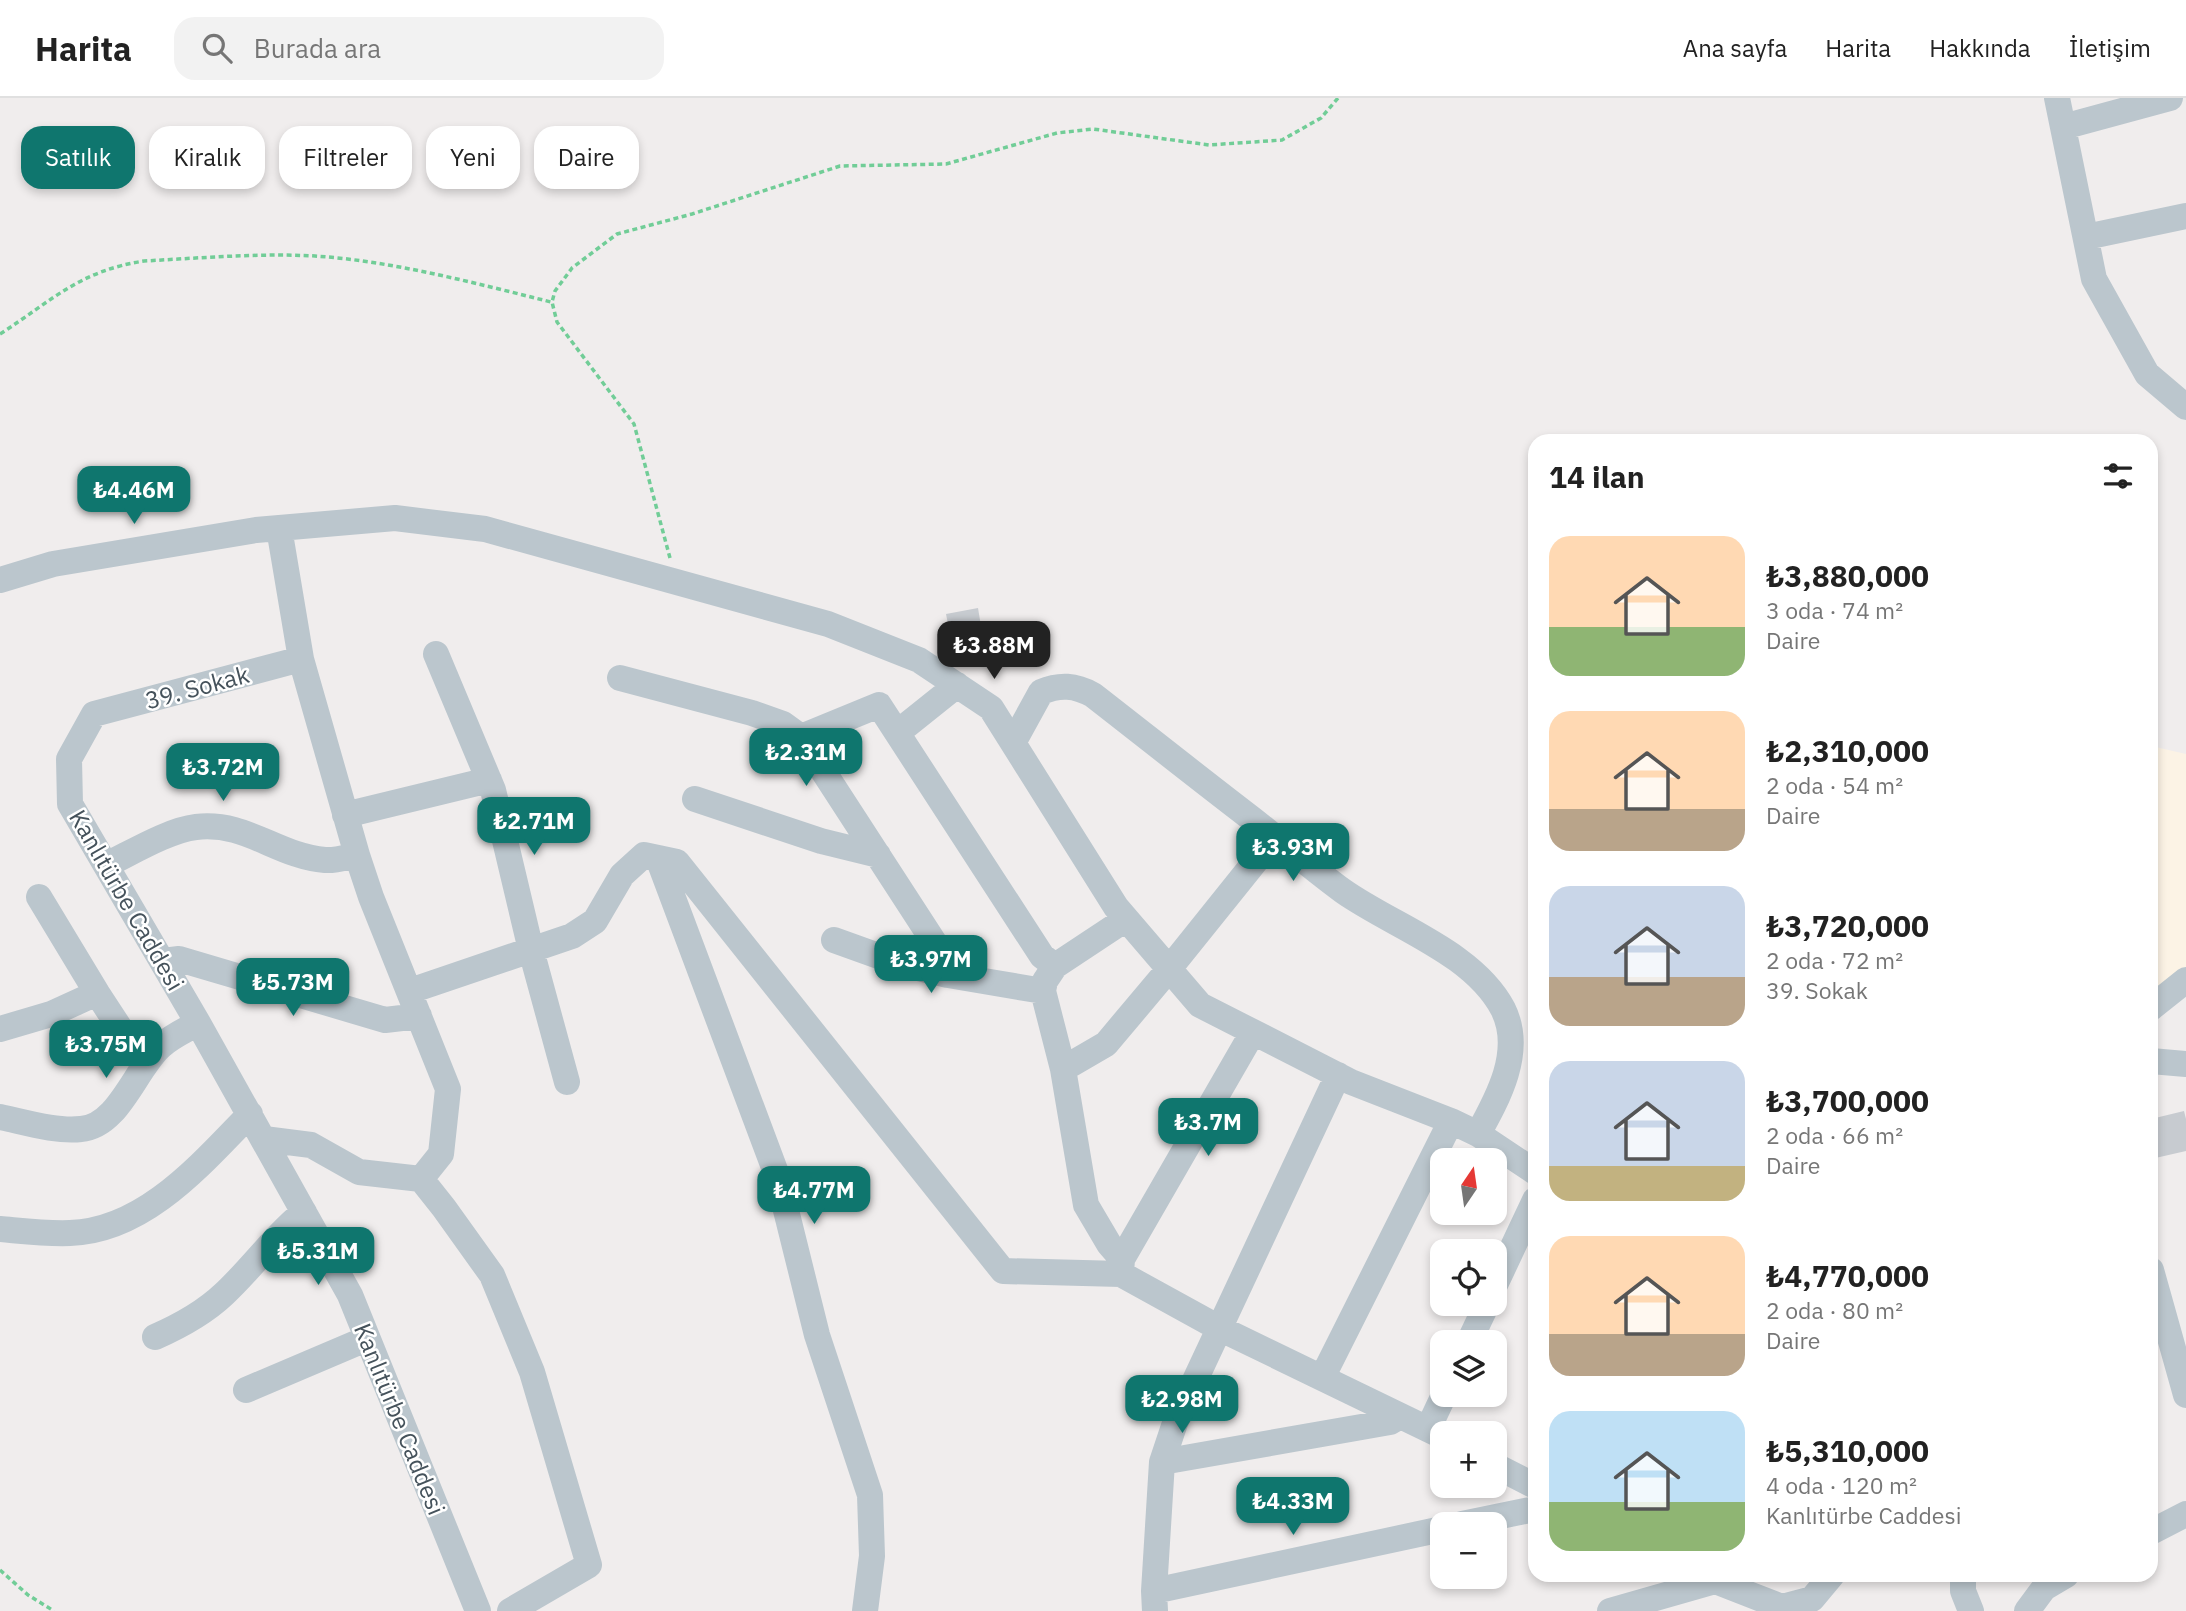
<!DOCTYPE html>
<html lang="tr">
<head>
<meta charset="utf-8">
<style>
  :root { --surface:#fff; --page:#f2f2f2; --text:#222; --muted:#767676; --line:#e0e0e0; --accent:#0f766e }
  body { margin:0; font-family:"IBM Plex Sans",sans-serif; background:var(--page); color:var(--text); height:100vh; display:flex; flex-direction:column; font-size:26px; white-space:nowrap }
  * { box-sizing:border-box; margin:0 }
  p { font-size:23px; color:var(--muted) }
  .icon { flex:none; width:38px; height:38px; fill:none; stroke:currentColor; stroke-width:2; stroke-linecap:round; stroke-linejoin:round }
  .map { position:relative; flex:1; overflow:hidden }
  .details { position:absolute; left:1528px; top:336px; width:630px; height:1148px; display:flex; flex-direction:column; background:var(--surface); border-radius:21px; box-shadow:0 4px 10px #0003 }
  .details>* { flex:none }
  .top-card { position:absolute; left:21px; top:28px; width:665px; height:63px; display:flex; gap:14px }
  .needle { width:46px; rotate:13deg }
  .controls { position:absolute; left:1430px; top:1050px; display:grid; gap:14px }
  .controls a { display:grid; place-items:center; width:77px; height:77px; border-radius:14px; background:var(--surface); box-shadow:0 4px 10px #0003; font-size:35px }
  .price { position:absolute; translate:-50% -60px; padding:0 16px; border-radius:14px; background:var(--accent); color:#fff; font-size:23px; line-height:46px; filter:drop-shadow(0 2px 4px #0008) }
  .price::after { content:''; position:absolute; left:50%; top:42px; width:21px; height:16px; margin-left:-10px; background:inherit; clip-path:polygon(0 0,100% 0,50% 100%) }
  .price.on { background:#222; color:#fff }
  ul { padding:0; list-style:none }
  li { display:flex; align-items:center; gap:21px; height:175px; padding:0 21px }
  li span { display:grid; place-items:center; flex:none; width:196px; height:140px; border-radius:21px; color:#555 }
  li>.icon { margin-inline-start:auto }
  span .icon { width:84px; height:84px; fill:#fffc; stroke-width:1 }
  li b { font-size:30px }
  h2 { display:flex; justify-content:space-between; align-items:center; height:84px; padding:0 21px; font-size:30px }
  .tag { padding:0 24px; border-radius:21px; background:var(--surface); box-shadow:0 4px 10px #0003; font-size:24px; line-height:63px }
  .tag.on { background:var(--accent); color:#fff }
  header { display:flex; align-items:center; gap:42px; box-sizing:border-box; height:98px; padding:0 35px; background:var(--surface); border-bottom:2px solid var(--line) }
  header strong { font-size:33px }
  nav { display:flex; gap:38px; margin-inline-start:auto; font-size:24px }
  .search { width:490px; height:63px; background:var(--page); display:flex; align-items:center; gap:18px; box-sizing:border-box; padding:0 24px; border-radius:21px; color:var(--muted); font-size:26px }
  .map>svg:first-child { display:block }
  .commercial { fill:#fcf3e5 }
  .building { fill:#c7cbd0 }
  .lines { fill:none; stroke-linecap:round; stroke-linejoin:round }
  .path { stroke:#71cd97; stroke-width:3.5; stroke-dasharray:5 3.5; stroke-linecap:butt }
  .minor { stroke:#bbc6cd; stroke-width:26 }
  .labels { text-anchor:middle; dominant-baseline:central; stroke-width:5; stroke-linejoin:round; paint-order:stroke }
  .street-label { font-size:24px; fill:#45525b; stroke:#fff }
</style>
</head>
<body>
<header>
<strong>Harita</strong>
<div class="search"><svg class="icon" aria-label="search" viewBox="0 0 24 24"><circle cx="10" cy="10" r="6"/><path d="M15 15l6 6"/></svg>Burada ara</div>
<nav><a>Ana sayfa</a><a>Harita</a><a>Hakkında</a><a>İletişim</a></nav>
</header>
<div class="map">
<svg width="2186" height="1513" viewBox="0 0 2186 1513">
  <rect width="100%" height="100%" fill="#f0eded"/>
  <path class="commercial" d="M2151,648L2186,656V874L2151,903Z"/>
  <path class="building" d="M978,510L984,546L953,551L946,516Z
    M2184,1013L2186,1021V1053L2151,1061V1021Z"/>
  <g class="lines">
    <path class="path" d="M0,236C53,202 79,173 144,163C201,160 258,155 315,158C392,163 475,185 551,204
      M670,460L634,326L557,224L552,204L555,193L572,170L617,136L692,116L840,68L946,66L1057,35L1093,31L1209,47L1282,42L1321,20L1338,0
      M0,1472L28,1497L54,1513"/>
    <path class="minor" d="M2057,0L2094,181L2147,276L2186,309
      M2063,29L2170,0
      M2086,139L2186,118
      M279,430L301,561L357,757L371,799L448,991L441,1056L421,1081
      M0,482L53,466L256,432L395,420L485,431L828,526L919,562L991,610L1116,809L1200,907L1351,984L1451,1023L1478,1036L1535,1074
      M436,556L493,692L531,852L567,984
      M301,561L94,616L69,661L70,706L198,925L350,1197L478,1513
      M620,580L752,615L783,626L801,639L947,864L948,877
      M897,635L957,587
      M801,639L879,607L1042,858L1055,868
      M1013,645L1041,594C1060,586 1075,587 1093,597C1147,639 1201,682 1256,724C1285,747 1313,771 1343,793C1394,829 1473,854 1503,911C1524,953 1498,1000 1478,1036
      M695,701L821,743L878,757
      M345,717L489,682
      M658,760L778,1080L817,1237L870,1397L872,1458L865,1513
      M106,767C131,755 169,732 196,729C246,723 277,758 325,762C335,763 347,759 357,757
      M39,799L97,895L144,967
      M834,842L898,865L948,877L1043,893
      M163,863L179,861L385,922L419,918
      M410,893L572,838L595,823L622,777L644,757L677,764L1003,1173L1121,1176L1219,1230L1442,1338
      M2151,910L2186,882
      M0,931L51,916L97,895
      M2151,963L2186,966
      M1063,971L1106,946L1169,871L1275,739
      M0,1019C24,1024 57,1034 81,1031C119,1028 135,971 161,948C172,938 186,932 198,925
      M264,1041L311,1047L359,1074L421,1081L444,1110L492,1177L532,1274L589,1467L510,1513
      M0,1131C23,1133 47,1136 70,1135C145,1133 202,1065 250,1016
      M1122,1161L1253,934
      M2151,1172L2186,1297
      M1121,1176L1122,1161L1109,1146L1086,1107L1063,971L1043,893L1045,883L1055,868L1126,821
      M1494,1189L1535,1102
      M155,1239C180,1228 204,1215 224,1196C252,1170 274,1138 304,1114
      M1469,1244L1487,1206
      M1322,1280L1451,1023
      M246,1292L366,1241
      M1428,1331L1444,1297
      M1162,1364L1175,1325L1338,977
      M1494,1367L1535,1388
      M1462,1426L1535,1411
      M2151,1434L2186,1416
      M1703,1477L1715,1483L1782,1509L1812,1501L1832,1477
      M1963,1477V1493L1971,1513
      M1154,1493L1442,1431
      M1155,1513L1154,1493L1162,1364L1390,1324L1400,1318
      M1610,1513L1715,1483L1719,1477
      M2027,1513L2044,1490L2066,1477"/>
  </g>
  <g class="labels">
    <g class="street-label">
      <text transform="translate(197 589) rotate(-15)">39. Sokak</text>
      <text transform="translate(127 802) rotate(60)">Kanlıtürbe Caddesi</text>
      <text transform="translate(400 1321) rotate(68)">Kanlıtürbe Caddesi</text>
    </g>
  </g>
</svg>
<div class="controls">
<a><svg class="needle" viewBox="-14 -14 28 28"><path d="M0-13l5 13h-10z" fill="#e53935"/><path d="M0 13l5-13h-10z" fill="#767676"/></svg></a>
<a><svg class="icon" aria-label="locate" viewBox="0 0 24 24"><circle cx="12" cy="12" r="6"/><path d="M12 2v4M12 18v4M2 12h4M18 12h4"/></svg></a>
<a><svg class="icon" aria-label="layers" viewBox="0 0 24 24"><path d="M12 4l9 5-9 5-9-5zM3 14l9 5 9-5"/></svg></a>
<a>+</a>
<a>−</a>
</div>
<b class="price" style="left:134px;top:428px">₺4.46M</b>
<b class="price on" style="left:994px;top:583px">₺3.88M</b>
<b class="price" style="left:806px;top:690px">₺2.31M</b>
<b class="price" style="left:223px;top:705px">₺3.72M</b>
<b class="price" style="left:534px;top:759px">₺2.71M</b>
<b class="price" style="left:1293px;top:785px">₺3.93M</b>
<b class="price" style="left:931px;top:897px">₺3.97M</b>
<b class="price" style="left:293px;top:920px">₺5.73M</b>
<b class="price" style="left:106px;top:982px">₺3.75M</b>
<b class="price" style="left:1208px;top:1060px">₺3.7M</b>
<b class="price" style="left:814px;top:1128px">₺4.77M</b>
<b class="price" style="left:318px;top:1189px">₺5.31M</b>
<b class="price" style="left:1182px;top:1337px">₺2.98M</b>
<b class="price" style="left:1293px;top:1439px">₺4.33M</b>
<div class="top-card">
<a class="tag on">Satılık</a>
<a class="tag">Kiralık</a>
<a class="tag">Filtreler</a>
<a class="tag">Yeni</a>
<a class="tag">Daire</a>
</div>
<section class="details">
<h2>14 ilan<svg class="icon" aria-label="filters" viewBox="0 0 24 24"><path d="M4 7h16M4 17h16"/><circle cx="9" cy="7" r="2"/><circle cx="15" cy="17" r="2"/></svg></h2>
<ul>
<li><span style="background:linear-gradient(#ffd9b3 65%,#8fb573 0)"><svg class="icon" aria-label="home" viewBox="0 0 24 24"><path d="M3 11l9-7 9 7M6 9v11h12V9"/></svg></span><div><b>₺3,880,000</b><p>3 oda · 74 m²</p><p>Daire</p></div></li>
<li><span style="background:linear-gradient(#ffd9b3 70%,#b9a48a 0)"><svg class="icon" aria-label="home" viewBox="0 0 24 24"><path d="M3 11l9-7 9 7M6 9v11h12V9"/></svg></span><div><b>₺2,310,000</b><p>2 oda · 54 m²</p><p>Daire</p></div></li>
<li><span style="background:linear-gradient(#c9d6e8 65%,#b9a48a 0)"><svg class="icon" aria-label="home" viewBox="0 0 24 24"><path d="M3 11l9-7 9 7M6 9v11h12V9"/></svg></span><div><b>₺3,720,000</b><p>2 oda · 72 m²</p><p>39. Sokak</p></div></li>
<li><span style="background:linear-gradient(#c9d6e8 75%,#c2b280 0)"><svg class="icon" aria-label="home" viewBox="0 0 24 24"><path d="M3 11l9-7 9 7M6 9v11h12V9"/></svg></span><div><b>₺3,700,000</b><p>2 oda · 66 m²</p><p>Daire</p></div></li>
<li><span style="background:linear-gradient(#ffd9b3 70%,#b9a48a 0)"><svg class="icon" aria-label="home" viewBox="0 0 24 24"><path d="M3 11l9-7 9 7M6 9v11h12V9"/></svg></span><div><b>₺4,770,000</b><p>2 oda · 80 m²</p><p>Daire</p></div></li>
<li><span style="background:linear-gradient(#bfe0f5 65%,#8fb573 0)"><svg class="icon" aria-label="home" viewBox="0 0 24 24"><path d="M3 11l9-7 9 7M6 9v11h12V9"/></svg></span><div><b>₺5,310,000</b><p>4 oda · 120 m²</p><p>Kanlıtürbe Caddesi</p></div></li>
</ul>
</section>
</div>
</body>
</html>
